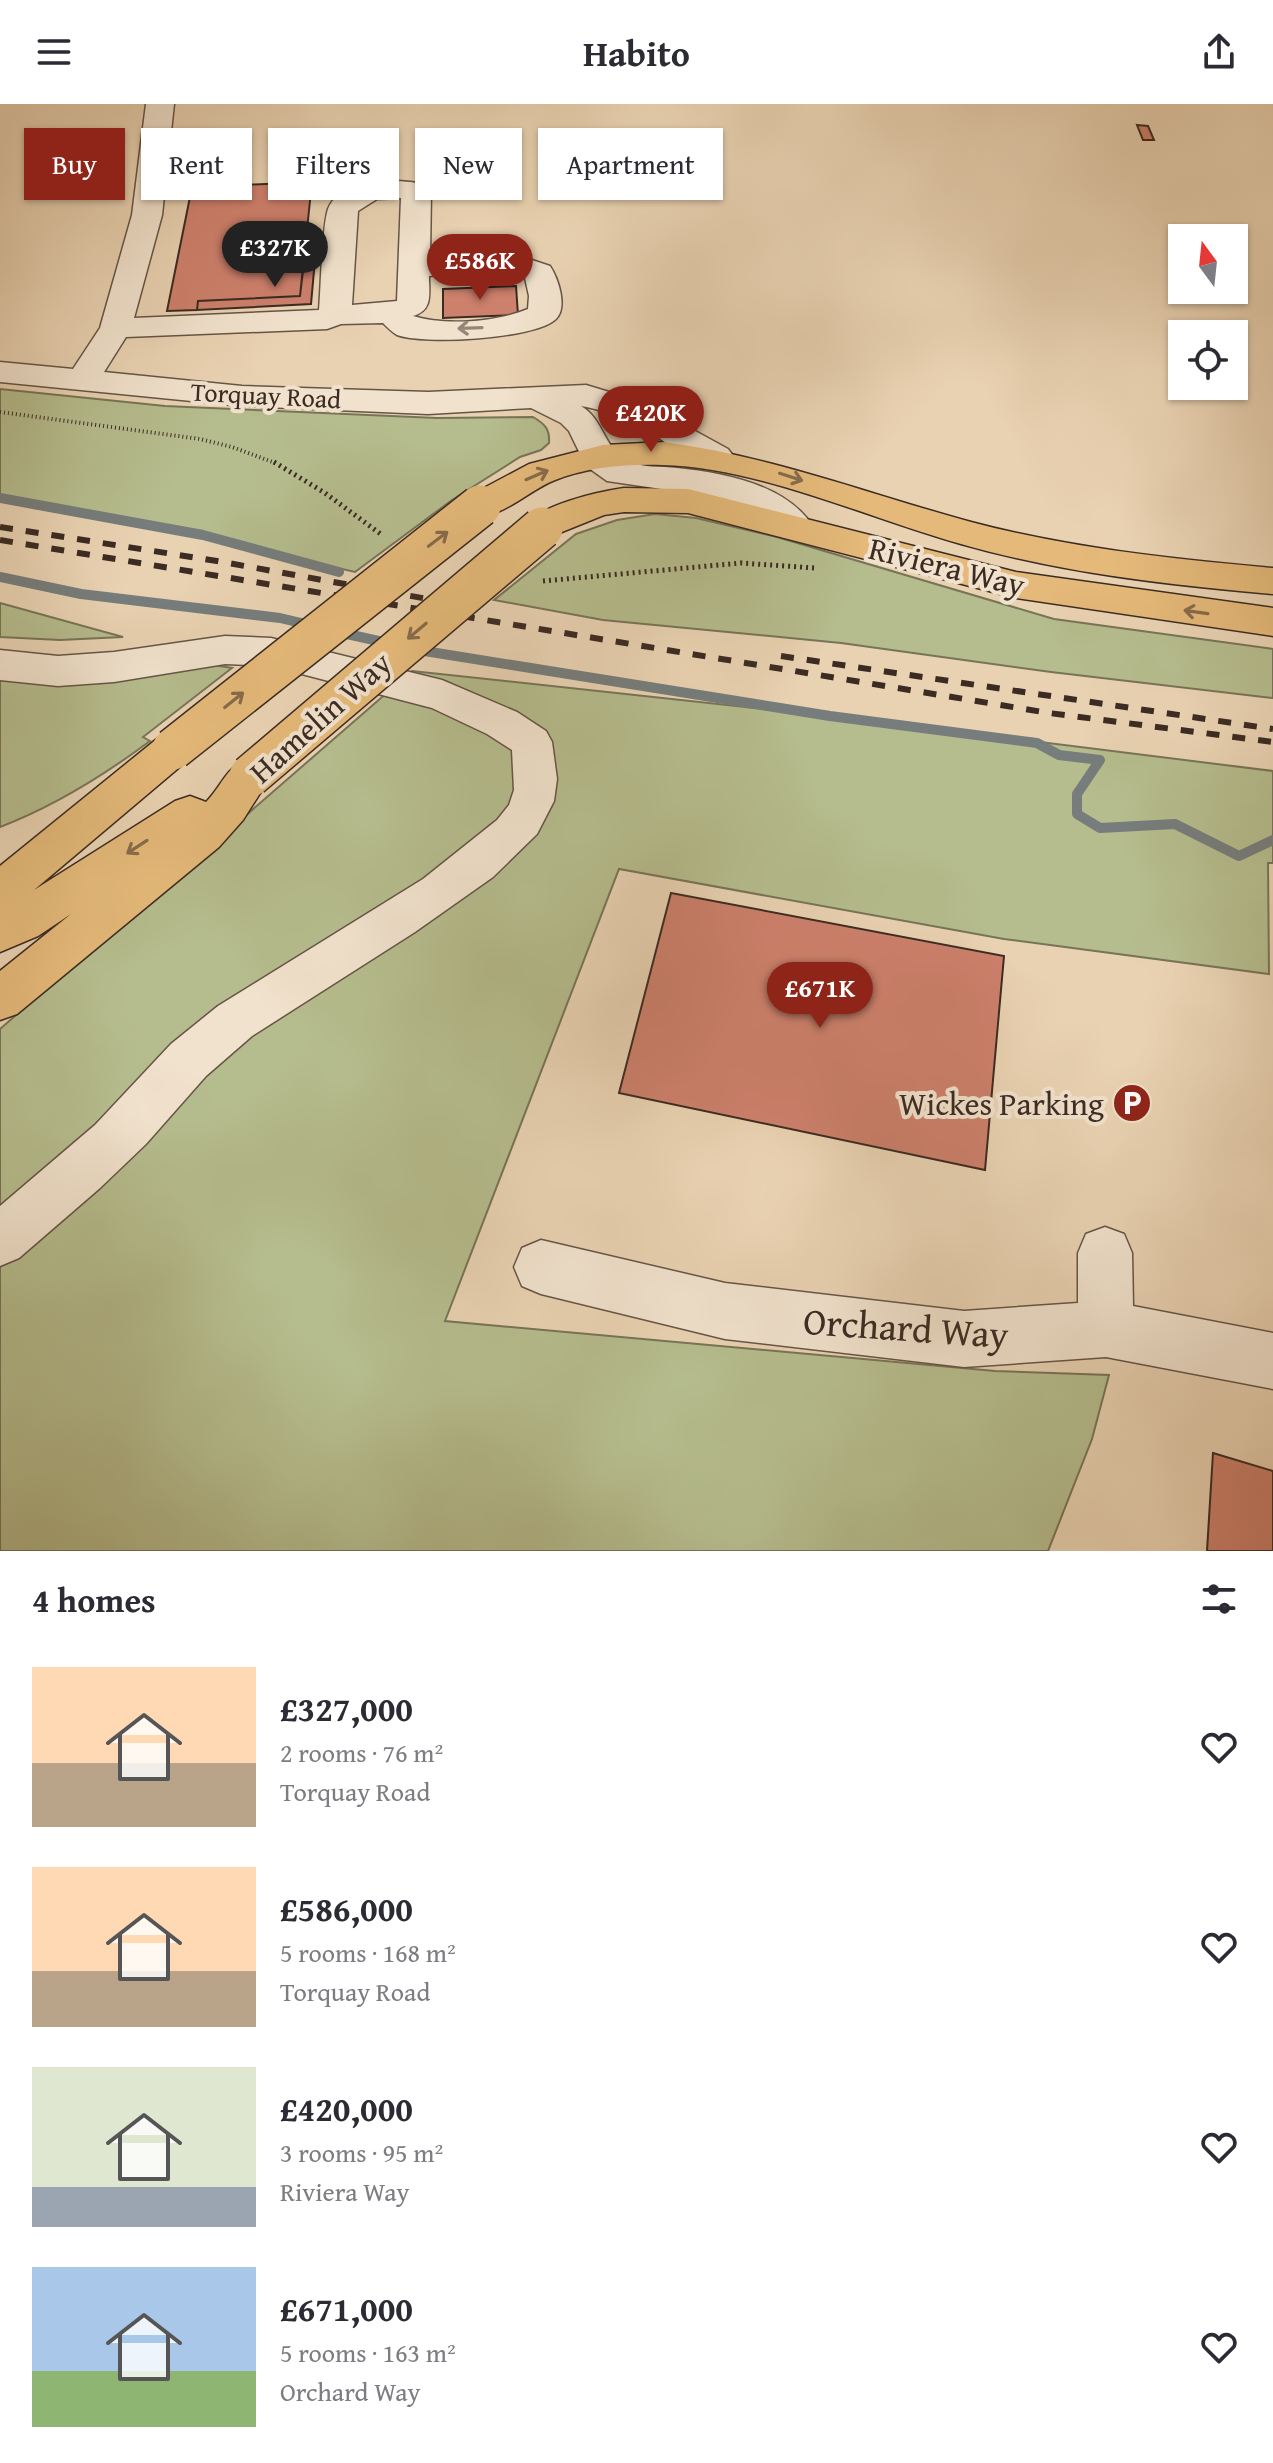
<!DOCTYPE html>
<html lang="en">
<head>
<meta charset="utf-8">
<style>
  :root { --surface:#fff; --page:#f2f2f3; --text:#2b2b33; --muted:#7c7c81; --accent:#8f2418 }
  body { margin:0; font-family:"Gentium Book Plus",serif; background:var(--page); color:var(--text); height:100vh; display:flex; flex-direction:column; font-size:30px; white-space:nowrap }
  * { box-sizing:border-box; margin:0 }
  p { font-size:26px; color:var(--muted) }
  .icon { flex:none; width:44px; height:44px; fill:none; stroke:currentColor; stroke-width:2; stroke-linecap:round; stroke-linejoin:round }
  .map { position:relative; height:1447px; overflow:hidden }
  .drawer { display:flex; flex-direction:column; background:var(--surface); flex:1 }
  .drawer>* { flex:none }
  .hud { position:absolute; left:24px; top:24px; width:800px; height:72px; display:flex; gap:16px }
  .needle { width:52px; rotate:345deg }
  .controls { position:absolute; left:1168px; top:120px; display:grid; gap:16px }
  .controls a { display:grid; place-items:center; width:80px; height:80px; border-radius:0px; background:var(--surface); box-shadow:0 2px 6px #0004; font-size:40px }
  .price { position:absolute; translate:-50% -68px; padding:0 18px; border-radius:28px; background:var(--accent); color:#fff; font-size:26px; line-height:52px; filter:drop-shadow(0 2px 4px #0008) }
  .price::after { content:''; position:absolute; left:50%; top:48px; width:24px; height:18px; margin-left:-12px; background:inherit; clip-path:polygon(0 0,100% 0,50% 100%) }
  .price.on { background:#222; color:#fff }
  ul { padding:0; list-style:none }
  li { display:flex; align-items:center; gap:24px; height:200px; padding:0 32px }
  li span { display:grid; place-items:center; flex:none; width:224px; height:160px; border-radius:0px; color:#555 }
  li>.icon { margin-inline-start:auto }
  span .icon { width:96px; height:96px; fill:#fffc; stroke-width:1 }
  li b { font-size:34px }
  h2 { display:flex; justify-content:space-between; align-items:center; height:96px; padding:0 32px; font-size:34px }
  .tag { padding:0 28px; border-radius:0px; background:var(--surface); box-shadow:0 2px 6px #0004; font-size:28px; line-height:72px }
  .tag.on { background:var(--accent); color:#fff }
  header { display:flex; justify-content:space-between; align-items:center; height:104px; padding:0 32px; background:var(--surface); font-size:36px; font-weight:700 }
  .map>svg:first-child { display:block }
  .green { fill:#b5bc8d; stroke:#787458; stroke-width:2 }
  .lines { fill:none; stroke-linecap:round; stroke-linejoin:round }
  .stream { stroke:#767d7c; stroke-width:10 }
  .building { fill:#cd806c; stroke:#3b2b23; stroke-width:2 }
  .minor-casing { stroke:#665547; stroke-width:3 }
  .major-casing { stroke:#3b2b23; stroke-width:3 }
  .path-far1 { stroke:#3b2b23; stroke-width:4; stroke-dasharray:1 3; stroke-linecap:butt }
  .path { stroke:#3b2b23; stroke-width:5; stroke-dasharray:2 4; stroke-linecap:butt }
  .minor { fill:#f1e2cd; fill-rule:evenodd }
  .major { fill:#e4b979; fill-rule:evenodd }
  .rail { stroke:#3b2b23; stroke-width:6; stroke-dasharray:13 13; stroke-linecap:butt }
  .major-bridge-casing { stroke:#3b2b23; stroke-width:44; stroke-linecap:butt }
  .major-bridge { stroke:#e4b979; stroke-width:41 }
  .oneway { stroke:#968678 }
  .oneway2 { stroke:#876b4a }
  .labels { text-anchor:middle; dominant-baseline:central; stroke-width:8; stroke-linejoin:round; paint-order:stroke }
  .far-street-label { font-size:26px; fill:#3b2b23; stroke:#f1e2cd }
  .street-label { font-size:32px; fill:#3b2b23; stroke:#f1e2cd }
  .poi-label { font-size:32px; fill:#3b2b23; stroke:#f1e2cd; text-anchor:end }
  .near-street-label { font-size:38px; fill:#3b2b23; stroke:#f1e2cd }
</style>
</head>
<body>
<header><svg class="icon" aria-label="menu" viewBox="0 0 24 24"><path d="M4 6h16M4 12h16M4 18h16"/></svg>Habito<svg class="icon" aria-label="share" viewBox="0 0 24 24"><path d="M12 15V3M7 8l5-5 5 5M5 13v7h14v-7"/></svg></header>
<div class="map">
<svg width="1273" height="1447" viewBox="0 0 1273 1447">
  <rect width="100%" height="100%" fill="#e9d2b2"/>
  <filter id="stains"><feTurbulence type="fractalNoise" baseFrequency=".0025" numOctaves="4"/><feColorMatrix values="0 0 0 0 .2 0 0 0 0 .09 0 0 0 0 .02 0 0 0 .5 -.17"/></filter>
  <radialGradient id="worn" r=".72"><stop offset=".6" stop-color="#630" stop-opacity="0"/><stop offset="1" stop-color="#630" stop-opacity=".3"/></radialGradient>
  <path class="green" d="M0,285L165,302L437,314L533,313C545,320 550,325 549,339L541,346L520,353L452,396L355,468L224,438L0,397Z
    M655,410L696,414L777,433L1054,515L1273,545V594L1051,568L841,539L603,516L494,496L576,430L617,416Z
    M0,499L123,533L60,536L0,533Z
    M213,561L232,564L143,633L150,637C103,672 55,702 0,723V576C72,584 142,571 213,561Z
    M412,567L830,612L1273,667V759H1268L1269,870L1004,835L619,765L445,1217L995,1267L1109,1271L1092,1335L1048,1447H0V925Z"/>
  <g class="lines">
    <path class="stream" d="M0,394L203,431L339,468
      M0,473L81,490L280,514L314,522
      M338,528L392,540
      M412,545L830,612L1037,639L1059,651L1100,656L1077,690V710L1100,724L1175,720L1239,752L1273,736"/>
  </g>
  <path class="building" d="M1137,21L1148,22L1154,36H1143Z
    M312,78L300,192L198,197L197,206L167,207L192,83Z
    M307,133H317L311,200L197,206L198,197L300,192Z
    M516,182L518,211L443,214V185Z
    M671,789L1004,852L985,1066L619,989Z
    M1213,1349L1273,1367V1447H1207Z"/>
  <g class="lines">
    <g class="minor-casing">
      <path id="minor" d="M146,0H174L162,111L134,214L319,206C321,183 322,123 328,105C340,73 400,74 426,81L431,87L430,154L502,146L550,162C558,174 568,203 556,215C536,235 423,241 397,231C392,228 387,223 383,219L341,220L327,225L126,233L104,268L242,282L428,288L586,281L662,304L686,322L728,345L734,353L728,361C692,371 665,332 635,319C619,312 599,305 581,302C604,315 604,346 628,357C641,364 662,362 677,364C724,369 787,380 814,424L808,433L795,436L782,433L750,404L689,389L607,377L586,362L569,327L561,319L531,304L428,310L242,302L0,278V258L73,265L100,224L132,111ZM401,94L397,197L352,201L358,107L377,95ZM499,165L525,174L529,192L528,205C496,218 446,222 413,212C433,206 429,191 429,172Z
        M225,532L271,534L442,576L517,608L546,627L552,638L557,675L554,697L537,730L493,773L415,828L252,932L206,972L146,1040L100,1084L19,1154L0,1162V1102L95,1021L171,940L218,902L423,775L497,716L509,701L514,686L512,646L487,630L432,604L271,562L225,560L114,578L58,582L0,576V546L58,552L114,548Z
        M1105,1123L1124,1130L1132,1149L1133,1202L1273,1229V1285L1106,1253L964,1263L725,1235L541,1190L522,1182L514,1163L522,1144L541,1136L725,1179L964,1207L1078,1199V1149L1086,1130Z"/>
    </g>
    <g class="major-casing">
      <path id="major" d="M664,338C774,353 865,389 971,418C1069,444 1172,455 1273,464V490C1168,481 1063,469 961,440C868,414 758,363 662,361C626,360 588,363 555,376C526,387 499,419 467,411L462,402L467,393L529,360L603,341Z
        M624,384L688,385L1016,468L1273,504V532L1016,494L688,409L624,408L604,411L542,436L529,433L523,424C538,401 597,388 624,384Z
        M173,629L188,634L194,645L188,656L34,786L175,697L190,692L206,698C227,677 229,649 265,660L271,672L243,716L219,743L17,910L0,916V867L71,810L38,832L0,848V762L158,634Z"/>
    </g>
    <path class="path-far1" d="M0,308L200,335L232,343L278,360"/>
    <path class="path" d="M274,358L325,389L382,431
      M543,477L741,459L815,464"/>
    <use href="#minor" class="minor"/>
    <use href="#major" class="major"/>
    <path class="rail" d="M0,423L217,457L450,499
      M0,436L1049,609L1273,638
      M781,552L1273,625"/>
    <g class="major-bridge-casing">
      <path id="major-bridge" d="M173,645L480,402
        M250,672L542,424"/>
    </g>
    <use href="#major-bridge" class="major-bridge"/>
  </g>
  <defs><path id="oneway-shaft" d="M-6 0H5M1.5-3L5.5 0L1.5 3" fill="none" stroke-width="1.6" stroke-linecap="round" stroke-linejoin="round" transform="scale(2)"/></defs>
  <use class="oneway" href="#oneway-shaft" transform="translate(470 224) rotate(178)"/>
  <g class="oneway2">
    <use href="#oneway-shaft" transform="translate(537 371) rotate(-23)"/>
    <use href="#oneway-shaft" transform="translate(791 373) rotate(18)"/>
    <use href="#oneway-shaft" transform="translate(438 435) rotate(-37)"/>
    <use href="#oneway-shaft" transform="translate(1196 508) rotate(-172)"/>
    <use href="#oneway-shaft" transform="translate(417 527) rotate(140)"/>
    <use href="#oneway-shaft" transform="translate(234 596) rotate(-39)"/>
    <use href="#oneway-shaft" transform="translate(137 743) rotate(147)"/>
  </g>
  <defs>
    <g id="parking-disc" transform="scale(2)"><circle r="9.5" fill="#8f2418" stroke="#f1e2cd"/><path d="M-3.5-5.5H1a3.5 3.5 0 0 1 0 7H-1V5.5H-3.5ZM-1-3.4V-.6H.8a1.4 1.4 0 0 0 0-2.8Z" fill="#fff"/></g>
  </defs>
  <g fill-rule="evenodd">
    <use href="#parking-disc" x="1132" y="999"/>
  </g>
  <g class="labels">
    <g class="far-street-label">
      <text transform="translate(266 291) rotate(3)">Torquay Road</text>
    </g>
    <g class="street-label">
      <text transform="translate(947 462) rotate(14)">Riviera Way</text>
      <text transform="translate(320 613) rotate(-42)">Hamelin Way</text>
    </g>
    <g class="poi-label">
      <text x="1104" y="999">Wickes Parking</text>
    </g>
    <g class="near-street-label">
      <text transform="translate(906 1223) rotate(4)">Orchard Way</text>
    </g>
  </g>
  <rect width="100%" height="100%" filter="url(#stains)"/>
  <rect width="100%" height="100%" fill="url(#worn)"/>
</svg>
<div class="controls">
<a><svg class="needle" viewBox="-14 -14 28 28"><path d="M0-13l5 13h-10z" fill="#e53935"/><path d="M0 13l5-13h-10z" fill="#7c7c81"/></svg></a>
<a><svg class="icon" aria-label="locate" viewBox="0 0 24 24"><circle cx="12" cy="12" r="6"/><path d="M12 2v4M12 18v4M2 12h4M18 12h4"/></svg></a>
</div>
<b class="price on" style="left:275px;top:185px">£327K</b>
<b class="price" style="left:480px;top:198px">£586K</b>
<b class="price" style="left:651px;top:350px">£420K</b>
<b class="price" style="left:820px;top:926px">£671K</b>
<div class="hud">
<a class="tag on">Buy</a>
<a class="tag">Rent</a>
<a class="tag">Filters</a>
<a class="tag">New</a>
<a class="tag">Apartment</a>
</div>
</div>
<section class="drawer">
<h2>4 homes<svg class="icon" aria-label="filters" viewBox="0 0 24 24"><path d="M4 7h16M4 17h16"/><circle cx="9" cy="7" r="2"/><circle cx="15" cy="17" r="2"/></svg></h2>
<ul>
<li><span style="background:linear-gradient(#ffd9b3 60%,#b9a48a 0)"><svg class="icon" aria-label="home" viewBox="0 0 24 24"><path d="M3 11l9-7 9 7M6 9v11h12V9"/></svg></span><div><b>£327,000</b><p>2 rooms · 76 m²</p><p>Torquay Road</p></div><svg class="icon" aria-label="heart" viewBox="0 0 24 24"><path d="M12 20l-8-8c-3-5 5-10 8-4 3-6 11-1 8 4z"/></svg></li>
<li><span style="background:linear-gradient(#ffd9b3 65%,#b9a48a 0)"><svg class="icon" aria-label="home" viewBox="0 0 24 24"><path d="M3 11l9-7 9 7M6 9v11h12V9"/></svg></span><div><b>£586,000</b><p>5 rooms · 168 m²</p><p>Torquay Road</p></div><svg class="icon" aria-label="heart" viewBox="0 0 24 24"><path d="M12 20l-8-8c-3-5 5-10 8-4 3-6 11-1 8 4z"/></svg></li>
<li><span style="background:linear-gradient(#dfe7d0 75%,#9aa5b1 0)"><svg class="icon" aria-label="home" viewBox="0 0 24 24"><path d="M3 11l9-7 9 7M6 9v11h12V9"/></svg></span><div><b>£420,000</b><p>3 rooms · 95 m²</p><p>Riviera Way</p></div><svg class="icon" aria-label="heart" viewBox="0 0 24 24"><path d="M12 20l-8-8c-3-5 5-10 8-4 3-6 11-1 8 4z"/></svg></li>
<li><span style="background:linear-gradient(#a9c7e8 65%,#8fb573 0)"><svg class="icon" aria-label="home" viewBox="0 0 24 24"><path d="M3 11l9-7 9 7M6 9v11h12V9"/></svg></span><div><b>£671,000</b><p>5 rooms · 163 m²</p><p>Orchard Way</p></div><svg class="icon" aria-label="heart" viewBox="0 0 24 24"><path d="M12 20l-8-8c-3-5 5-10 8-4 3-6 11-1 8 4z"/></svg></li>
</ul>
</section>
</body>
</html>
